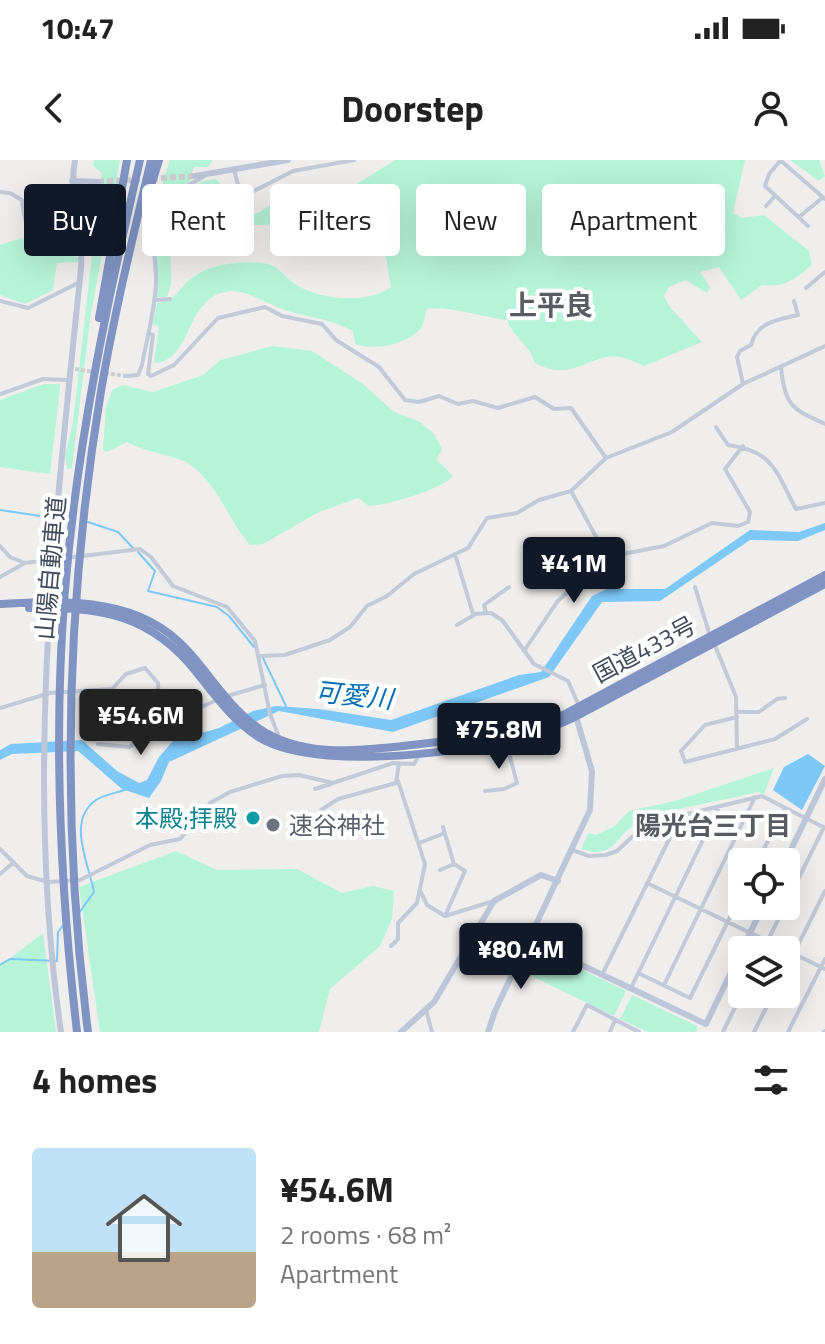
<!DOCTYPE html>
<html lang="en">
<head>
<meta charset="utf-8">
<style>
  :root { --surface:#fff; --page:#f6f6f6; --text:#222; --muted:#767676; --accent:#111827 }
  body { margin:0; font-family:"Titillium Web","Noto Sans JP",sans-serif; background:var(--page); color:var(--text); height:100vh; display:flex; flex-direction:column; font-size:30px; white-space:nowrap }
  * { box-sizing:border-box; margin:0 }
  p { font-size:26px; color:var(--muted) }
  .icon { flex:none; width:44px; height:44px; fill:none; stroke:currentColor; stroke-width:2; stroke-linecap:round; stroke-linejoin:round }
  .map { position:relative; height:872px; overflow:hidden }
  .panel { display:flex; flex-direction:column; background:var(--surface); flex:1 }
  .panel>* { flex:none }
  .top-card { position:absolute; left:24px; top:24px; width:778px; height:72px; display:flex; gap:16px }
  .buttons { position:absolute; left:728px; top:688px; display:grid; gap:16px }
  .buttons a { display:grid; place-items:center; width:72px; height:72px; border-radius:8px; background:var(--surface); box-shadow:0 8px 32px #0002; font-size:40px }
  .price { position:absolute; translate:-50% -68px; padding:0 18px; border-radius:8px; background:var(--accent); color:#fff; font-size:26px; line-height:52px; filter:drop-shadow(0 2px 4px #0008) }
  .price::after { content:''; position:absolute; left:50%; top:48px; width:24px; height:18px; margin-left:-12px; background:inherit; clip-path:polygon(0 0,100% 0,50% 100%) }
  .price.active { background:#222; color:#fff }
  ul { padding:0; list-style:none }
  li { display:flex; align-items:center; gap:24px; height:200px; padding:0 32px }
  li span { display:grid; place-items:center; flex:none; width:224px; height:160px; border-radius:8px; color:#555 }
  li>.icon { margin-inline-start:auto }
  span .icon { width:96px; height:96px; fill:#fffc; stroke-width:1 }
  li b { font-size:34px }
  h2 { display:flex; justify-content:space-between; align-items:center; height:96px; padding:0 32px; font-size:34px }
  .tag { padding:0 28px; border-radius:8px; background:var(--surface); box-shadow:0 8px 32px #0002; font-size:28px; line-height:72px }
  .tag.active { background:var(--accent); color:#fff }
  .status { display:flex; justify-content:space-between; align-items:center; height:56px; padding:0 40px; background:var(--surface); direction:ltr }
  .status svg { height:22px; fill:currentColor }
  header { display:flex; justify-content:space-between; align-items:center; height:104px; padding:0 32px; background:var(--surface); font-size:36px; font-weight:700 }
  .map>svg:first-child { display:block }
  .green { fill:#b6f4d9 }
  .water { fill:#7dc8f6 }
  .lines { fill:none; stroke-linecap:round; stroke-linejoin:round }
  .stream { stroke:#7dc8f6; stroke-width:2 }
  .street-tunnel { stroke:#cdced0; stroke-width:4; stroke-dasharray:4 2; stroke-linecap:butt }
  .secondary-tunnel { stroke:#cdced0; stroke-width:6; stroke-dasharray:6 3; stroke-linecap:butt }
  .street { stroke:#c2c9d7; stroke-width:4 }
  .secondary { stroke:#bdc6d9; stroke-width:6 }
  .highway { stroke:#7f94c3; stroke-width:8 }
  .culture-dot { fill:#0f9aa8; stroke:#fff; stroke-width:3 }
  .worship-dot { fill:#6b7280; stroke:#fff; stroke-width:3 }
  .labels { text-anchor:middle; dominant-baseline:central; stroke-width:8; stroke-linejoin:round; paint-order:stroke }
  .street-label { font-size:24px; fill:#434c5d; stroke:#fff }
  .culture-label { font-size:24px; fill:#0d838f; stroke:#fff; text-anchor:end }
  .worship-label { font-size:24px; fill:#5b616d; stroke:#fff; text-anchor:start }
  .water-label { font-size:26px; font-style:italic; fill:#006eb3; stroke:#fff }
  .neighbourhood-label { font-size:26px; font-weight:bold; fill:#595c63; stroke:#fff }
  .quarter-label { font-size:28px; font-weight:bold; fill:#595c63; stroke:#fff }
</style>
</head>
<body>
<div class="status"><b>10:47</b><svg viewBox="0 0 49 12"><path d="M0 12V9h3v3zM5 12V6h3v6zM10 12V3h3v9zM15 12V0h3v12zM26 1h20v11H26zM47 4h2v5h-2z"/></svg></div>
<header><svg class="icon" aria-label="back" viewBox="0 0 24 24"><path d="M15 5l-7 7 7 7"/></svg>Doorstep<svg class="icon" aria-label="person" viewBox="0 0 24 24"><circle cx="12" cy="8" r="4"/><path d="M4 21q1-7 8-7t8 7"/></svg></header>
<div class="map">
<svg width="825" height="872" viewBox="0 0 825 872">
  <rect width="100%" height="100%" fill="#f0eeed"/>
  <path class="green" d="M94,0H120L90,159L72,308L67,309L65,296L73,262L92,95L89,35L99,28L102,14L93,5Z
    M170,0H213L208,7H194L189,23L158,38Z
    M395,0H745L733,53L742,58L764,55L809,91L812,104C797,119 784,128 762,125L741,140L719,107L700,112L710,127L707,133L686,120L669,127L664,136L670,147L702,182L644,206C636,203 628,198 620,197C591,192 572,224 535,203C529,184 514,178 507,160C484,157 445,145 427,149C425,154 424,164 421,168C407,185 373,191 355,184L353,171L342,166C324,158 306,157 288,151C271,146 248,130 230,131C183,136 194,202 154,203L159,167L153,164L157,143C174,140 176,134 186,123C204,104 243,99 268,104C278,106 284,116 292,122C316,140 367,145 391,127L385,92L326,77L315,81L270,65L175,63L170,70L171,124L167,137H157L151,67L158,46L204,21L216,19L224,28L233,52L246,56L260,52L271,44L313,43L334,26L349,29Z
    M790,0H819L825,16L819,21Z
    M21,78L79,98L78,102L57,103L53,130L25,144L0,135V85Z
    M272,186L312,191L363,224L394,252L420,262L434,274L442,289L437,300L453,316C443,329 388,345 369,346L358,338L317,353L263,384L250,385C228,360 219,326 191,305C177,295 146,293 127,282L107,292L103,290L106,247L112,230L123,225L153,232L203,215L221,200Z
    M44,224H60V228L50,314L0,307V240Z
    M774,608L764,634L757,632C723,641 670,648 639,662C615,674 616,701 581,689L588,673L596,675L615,666L629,651L675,641Z
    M176,691L217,710L297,709L342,733L373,726L394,731L392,759L380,786L330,829L319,872H100L79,727Z
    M483,765L520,782L508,805L472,787Z
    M43,773L56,872H0V806Z
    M533,786L626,831L614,856L521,811Z
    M632,835L697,866V872H648L620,859Z"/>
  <path class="water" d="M825,363V370L798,381L750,380L660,441L602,442L549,517L393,572L279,551L169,602L161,621L149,638L122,629L78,591L12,594L0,600V590L11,584L82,580L117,611L139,623L147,620L159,597L173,581L219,568L253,551L276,546L319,549L391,560L519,515L541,512L592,436L607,429H665L750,370L799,372Z
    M808,594L825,606L802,650L773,630L784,607Z"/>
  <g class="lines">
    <path class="stream" d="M0,350L54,358
      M88,362L118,372L133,388
      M138,392L155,411L148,431L217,447L229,456L254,487
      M263,498L286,546
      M79,753L94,732C89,704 66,661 96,640C105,634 118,633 127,629
      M0,805L10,799L57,801L58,772L64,764"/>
    <path class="street-tunnel" d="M75,209L96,212
      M105,213L126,216"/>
    <path class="secondary-tunnel" d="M98,22L195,16"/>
    <path class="street" d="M780,0L825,39
      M781,0L769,14L765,26L808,66
      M234,10L239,28L252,32L293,11L354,0
      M0,32L10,33L22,40C27,89 39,79 82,92
      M766,46L775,36
      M799,57L822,38
      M806,128L825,112
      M155,140L170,139
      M0,141L28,148L78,123
      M148,174L153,175L148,214L151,216L174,205L218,158L265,147L282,156L322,164L336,180L379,207L405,240L419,242L439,236L458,244L473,241L498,248L535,237L554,249L571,248L606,298
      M781,207C785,245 791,249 825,264
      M126,216L138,215L142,205C147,177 156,147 156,119C156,92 148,72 155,45L206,15
      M743,224L737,197L740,191L751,185C757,162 776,160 798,155L794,141
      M0,234L43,219L67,220
      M716,267L728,285C774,291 776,312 796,349L825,343
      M571,331L607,397L664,386L712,363L738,366L748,362L750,352L725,309L743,286
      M0,386L10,397L25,403L140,389L151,397L173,426L227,447L255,481L270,554L279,577
      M455,394L473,454L491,453L502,460L534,504L568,521L579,546
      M0,417L25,403
      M695,427L710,476
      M486,453L484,445L509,427
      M457,465L474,455
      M714,483L736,537L737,589
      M524,491L557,442L580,420C580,394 576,398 599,382
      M260,496L285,495L330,480L350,467L367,446L387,436L414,414L468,388L487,358L517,353L539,340L571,331L606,298L672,272L743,224L825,186
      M227,536L265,525
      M0,548L50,533L112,529L126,514L145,508L158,523L159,544L170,561L219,539
      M737,552H759L777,539L785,538
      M737,557L705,565L681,591L685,602L775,579L807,559
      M98,584L129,587L172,562
      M315,629L331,624
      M485,631L504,629L517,623L507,586
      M321,650L338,639L396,623L399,603
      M443,667L454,704L465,711L445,756
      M419,683L445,673
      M0,689L27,716L48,722L80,720L150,685L180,679L210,643L230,632L282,616L299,615L333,623L393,603L414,604L420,594
      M572,690L589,696L606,695L617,691L646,664L762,636L825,668
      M757,702L785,648
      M440,710L454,704
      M0,714L13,703
      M647,723L825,809
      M421,732L427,745L445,756L494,741
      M786,744L824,667
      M391,786L398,779V763L417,743L425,704L398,621
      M763,790L785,746
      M786,809L825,731
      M638,813L690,838L742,733
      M602,815L681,655
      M664,825L755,637
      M631,828L719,647
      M426,850L432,872
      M573,872L587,845L639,872
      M610,872L615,860
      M723,872L742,833
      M754,872L773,834
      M788,872L825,799
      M824,872L825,871"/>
    <path class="secondary" d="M195,16L288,0
      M72,21L98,22
      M785,702L825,619
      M529,780L706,864L763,746
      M61,872C24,618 55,362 81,108C84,72 68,37 75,0
      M401,872L434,842L494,741L541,715L558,721
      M488,872L495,851L590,650L592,611L575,553"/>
    <path class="highway" d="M145,45L159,0
      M99,158L127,0
      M0,444C66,441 139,436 187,490C213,518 232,553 266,573C317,602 383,587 439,582C463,579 487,579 511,574C529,570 546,562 563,555L825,415
      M29,448C100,446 152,455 197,513C216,537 234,562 260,578C325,616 510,590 575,557L825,424
      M77,872C60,726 53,577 65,430C77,284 107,142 140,0
      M88,872C61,660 66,442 101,231C114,154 133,77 151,0"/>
  </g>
  <circle class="culture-dot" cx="253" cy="658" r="8"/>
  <circle class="worship-dot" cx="273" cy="665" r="8"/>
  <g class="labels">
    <g class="street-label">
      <text transform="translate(50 408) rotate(-85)">山陽自動車道</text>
      <text transform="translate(644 489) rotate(-28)">国道433号</text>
    </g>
    <g class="culture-label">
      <text x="237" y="658">本殿;拝殿</text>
    </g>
    <g class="worship-label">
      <text x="289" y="665">速谷神社</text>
    </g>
    <g class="water-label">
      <text transform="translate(354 535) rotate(6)">可愛川</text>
    </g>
    <g class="neighbourhood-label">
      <text x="713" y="665">陽光台三丁目</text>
    </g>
    <g class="quarter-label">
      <text x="551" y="144">上平良</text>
    </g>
  </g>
</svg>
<div class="buttons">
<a><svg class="icon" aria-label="locate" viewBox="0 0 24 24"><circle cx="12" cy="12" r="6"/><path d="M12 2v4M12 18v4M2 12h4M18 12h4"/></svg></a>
<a><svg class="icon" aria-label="layers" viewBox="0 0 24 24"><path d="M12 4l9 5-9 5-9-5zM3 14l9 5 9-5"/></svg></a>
</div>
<b class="price" style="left:574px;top:445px">¥41M</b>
<b class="price active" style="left:141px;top:597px">¥54.6M</b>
<b class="price" style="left:499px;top:611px">¥75.8M</b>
<b class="price" style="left:521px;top:831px">¥80.4M</b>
<div class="top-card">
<a class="tag active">Buy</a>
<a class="tag">Rent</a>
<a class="tag">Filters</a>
<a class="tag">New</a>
<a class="tag">Apartment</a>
</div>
</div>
<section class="panel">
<h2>4 homes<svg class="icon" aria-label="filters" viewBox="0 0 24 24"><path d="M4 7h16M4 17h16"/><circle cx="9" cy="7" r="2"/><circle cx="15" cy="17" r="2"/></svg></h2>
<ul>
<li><span style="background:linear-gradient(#bfe0f5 65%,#b9a48a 0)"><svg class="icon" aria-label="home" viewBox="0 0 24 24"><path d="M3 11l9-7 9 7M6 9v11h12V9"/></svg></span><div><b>¥54.6M</b><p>2 rooms · 68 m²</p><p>Apartment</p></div></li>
</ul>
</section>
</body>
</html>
